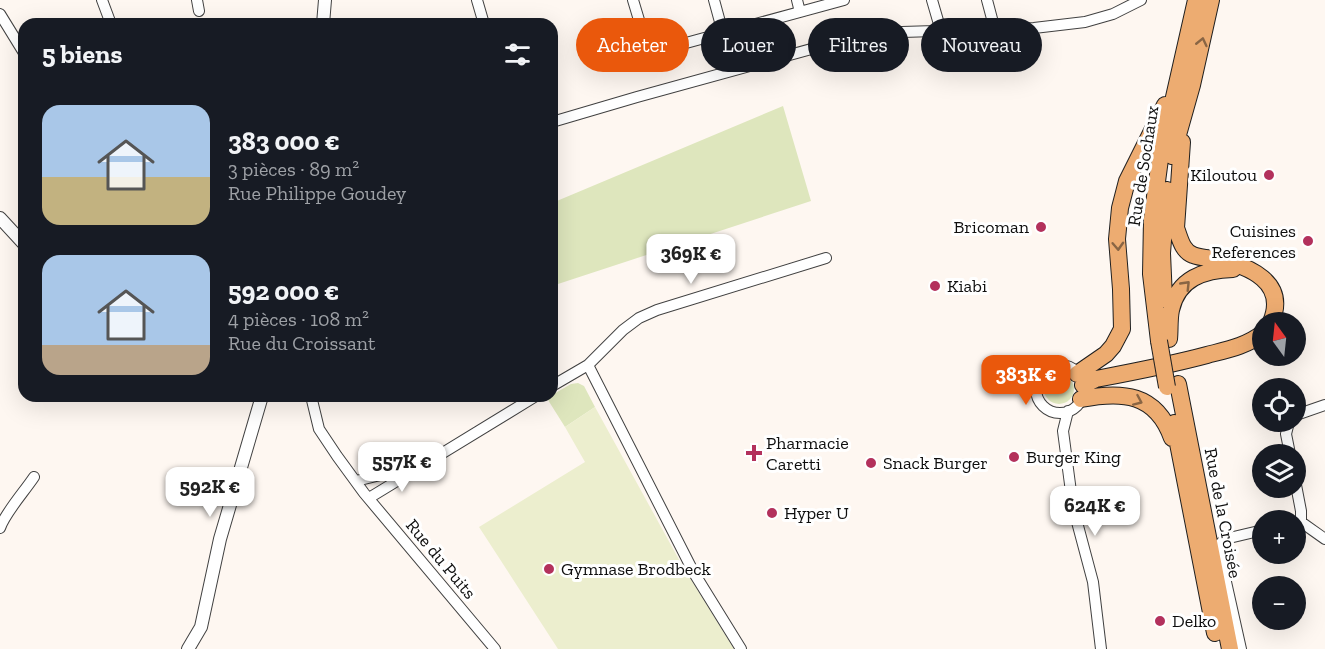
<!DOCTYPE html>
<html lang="fr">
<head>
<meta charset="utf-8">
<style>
  :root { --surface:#171b24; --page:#242831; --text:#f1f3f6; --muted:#9ea1a6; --accent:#ea580c }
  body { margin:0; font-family:"Zilla Slab",serif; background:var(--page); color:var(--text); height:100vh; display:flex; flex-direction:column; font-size:22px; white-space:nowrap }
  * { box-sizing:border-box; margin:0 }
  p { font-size:20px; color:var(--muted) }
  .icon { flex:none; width:33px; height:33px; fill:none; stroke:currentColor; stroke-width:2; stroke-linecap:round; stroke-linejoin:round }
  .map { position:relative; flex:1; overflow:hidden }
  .details { position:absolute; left:18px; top:18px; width:540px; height:384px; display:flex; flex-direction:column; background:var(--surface); border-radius:18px; box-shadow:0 6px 24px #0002 }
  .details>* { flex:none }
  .hud { position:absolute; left:576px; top:18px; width:570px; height:54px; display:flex; gap:12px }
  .needle { width:39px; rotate:345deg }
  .tools { position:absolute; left:1252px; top:312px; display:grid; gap:12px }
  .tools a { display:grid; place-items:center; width:54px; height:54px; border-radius:50%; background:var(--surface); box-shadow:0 6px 24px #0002; font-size:30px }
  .price { position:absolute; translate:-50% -51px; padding:0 14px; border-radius:12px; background:#fff; color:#222; font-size:20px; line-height:39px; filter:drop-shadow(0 2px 3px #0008) }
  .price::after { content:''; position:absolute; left:50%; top:36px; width:18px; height:14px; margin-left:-9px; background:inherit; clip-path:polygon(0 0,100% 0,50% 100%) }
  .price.on { background:var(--accent); color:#fff }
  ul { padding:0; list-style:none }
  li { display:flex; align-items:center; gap:18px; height:150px; padding:0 24px }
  li span { display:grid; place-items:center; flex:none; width:168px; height:120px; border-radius:18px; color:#555 }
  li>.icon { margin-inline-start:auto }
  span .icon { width:72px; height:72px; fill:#fffc; stroke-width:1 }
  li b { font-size:26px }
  h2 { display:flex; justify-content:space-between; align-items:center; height:72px; padding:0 24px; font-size:26px }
  .tag { padding:0 21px; border-radius:27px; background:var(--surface); box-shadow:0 6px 24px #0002; font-size:21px; line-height:54px }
  .tag.on { background:var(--accent); color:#fff }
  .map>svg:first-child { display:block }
  .green { fill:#dee6bd }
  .pitch { fill:#eceece }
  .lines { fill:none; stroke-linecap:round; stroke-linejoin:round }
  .minor-casing { stroke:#414141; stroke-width:12 }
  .tertiary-casing { stroke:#414141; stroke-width:14 }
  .primary-casing { stroke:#1f1f1f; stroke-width:18 }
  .minor { stroke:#fff; stroke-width:10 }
  .tertiary { stroke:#fff; stroke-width:12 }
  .primary { stroke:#edac71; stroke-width:16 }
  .primary-bridge-casing { stroke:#1f1f1f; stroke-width:18; stroke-linecap:butt }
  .primary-bridge { stroke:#edac71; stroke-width:16 }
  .oneway { stroke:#896544 }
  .poi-dot { fill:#b3315c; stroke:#fff; stroke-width:2 }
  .labels { text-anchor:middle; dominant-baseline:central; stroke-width:6; stroke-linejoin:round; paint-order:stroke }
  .street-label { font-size:18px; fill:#0e0e0e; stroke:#fff }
  .poi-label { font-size:18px; fill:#0e0e0e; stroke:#fff; text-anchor:start }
</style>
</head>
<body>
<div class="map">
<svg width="1325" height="649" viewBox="0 0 1325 649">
  <rect width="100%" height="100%" fill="#fef7f1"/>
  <path class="green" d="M783,106L811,201L558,284L552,259V203Z
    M1044 389a15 15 0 1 1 30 0a15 15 0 1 1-30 0Z
    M578,383L584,386L595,407L565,427L548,400L545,399L571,384Z"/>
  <path class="pitch" d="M595,407L682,565L734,649H558L479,527L585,462L565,427Z"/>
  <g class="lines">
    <g class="minor-casing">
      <path id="minor" d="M102,0L111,24
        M197,0L199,11
        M477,0L484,24
        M633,0L642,30L675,46L844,0
        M714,0L723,33
        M797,0L800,12
        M932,0L941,31
        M987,0L995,30
        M0,14L24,53
        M552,122L637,97L855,37L902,32L1034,28L1085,22L1113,14L1141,0
        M588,365L694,573L741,649
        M1036 389a24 24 0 1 1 48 0a24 24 0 1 1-48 0Z
        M552,386L588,365L623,330L639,318L657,310L826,258
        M311,396L319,429L337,456L364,493L495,649
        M1068,411L1063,431L1073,507L1093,582L1101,649
        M1296,415L1325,405
        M1289,422L1286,434L1290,454
        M356,481L409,468
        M1296,485L1301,511V522
        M369,498L536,396
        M1301,522L1325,539
        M0,528C5,513 24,492 34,477
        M1241,649L1218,546L1225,539L1263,530"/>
    </g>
    <g class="tertiary-casing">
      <path id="tertiary" d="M323,24L325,0
        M0,218L24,244
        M188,649L201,627L220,539L262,396"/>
    </g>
    <g class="primary-casing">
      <path id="primary" d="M1182,142L1176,228C1180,238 1182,251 1193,255C1200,258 1209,258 1217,259C1249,266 1288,282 1271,322
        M1172,156L1192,85L1211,0
        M1164,299L1162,253L1167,190
        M1169,339C1170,330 1169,319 1171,310C1178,278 1204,270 1233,269
        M1159,341L1151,274L1152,219L1160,159L1196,0
        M1077,374L1106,354L1113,346L1122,329L1121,289L1117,239L1120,208L1127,181L1165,105
        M1178,384L1230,649
        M1083,385L1096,379C1133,372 1170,365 1207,355C1226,350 1247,346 1263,333
        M1081,399C1122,391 1156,393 1172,438
        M1174,423L1215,633"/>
    </g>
    <use href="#minor" class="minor"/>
    <use href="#tertiary" class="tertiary"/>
    <use href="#primary" class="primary"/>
    <g class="primary-bridge-casing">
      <path id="primary-bridge" d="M1159,341L1167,387"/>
    </g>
    <use href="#primary-bridge" class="primary-bridge"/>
  </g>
  <defs><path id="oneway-chevron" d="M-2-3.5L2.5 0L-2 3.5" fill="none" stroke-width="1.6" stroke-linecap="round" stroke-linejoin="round" transform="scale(1.5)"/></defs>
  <g class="oneway">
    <use href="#oneway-chevron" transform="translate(1202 42) rotate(-77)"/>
    <use href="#oneway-chevron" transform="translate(1118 246) rotate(87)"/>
    <use href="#oneway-chevron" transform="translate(1186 285) rotate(-46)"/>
    <use href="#oneway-chevron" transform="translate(1138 401) rotate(24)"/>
  </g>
  <g class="poi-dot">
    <circle cx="1269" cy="175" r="6"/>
    <circle cx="1041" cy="227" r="6"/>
    <circle cx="1308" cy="241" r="6"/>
    <circle cx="935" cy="286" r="6"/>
    <path d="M751 444h6v6h6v6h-6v6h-6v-6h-6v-6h6z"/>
    <circle cx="1014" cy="457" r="6"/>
    <circle cx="871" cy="463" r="6"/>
    <circle cx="772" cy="513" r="6"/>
    <circle cx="549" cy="569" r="6"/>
    <circle cx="1160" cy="621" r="6"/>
  </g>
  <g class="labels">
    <g class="street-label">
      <text transform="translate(1143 166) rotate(-81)">Rue de Sochaux</text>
      <text transform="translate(1223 513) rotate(79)">Rue de la Croisée</text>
      <text transform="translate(441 559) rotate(50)">Rue du Puits</text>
    </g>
    <g class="poi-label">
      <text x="1257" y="175" text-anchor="end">Kiloutou</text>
      <text x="1029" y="227" text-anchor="end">Bricoman</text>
      <text x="1296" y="231" text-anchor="end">Cuisines<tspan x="1296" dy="21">References</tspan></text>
      <text x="947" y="286">Kiabi</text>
      <text x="766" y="443">Pharmacie<tspan x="766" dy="21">Caretti</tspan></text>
      <text x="1026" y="457">Burger King</text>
      <text x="883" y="463">Snack Burger</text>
      <text x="784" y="513">Hyper U</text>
      <text x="561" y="569">Gymnase Brodbeck</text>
      <text x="1172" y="621">Delko</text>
    </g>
  </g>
</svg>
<div class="tools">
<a><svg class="needle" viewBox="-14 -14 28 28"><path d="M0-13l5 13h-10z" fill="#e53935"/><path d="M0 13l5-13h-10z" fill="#9ea1a6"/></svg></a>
<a><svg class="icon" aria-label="locate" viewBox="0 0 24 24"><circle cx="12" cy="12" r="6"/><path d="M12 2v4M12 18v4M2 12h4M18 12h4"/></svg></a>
<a><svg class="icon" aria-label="layers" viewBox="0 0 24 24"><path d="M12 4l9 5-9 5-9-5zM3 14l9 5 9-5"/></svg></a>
<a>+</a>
<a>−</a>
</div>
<b class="price" style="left:691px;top:285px">369K €</b>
<b class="price on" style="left:1026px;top:406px">383K €</b>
<b class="price" style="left:402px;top:493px">557K €</b>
<b class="price" style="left:210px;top:518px">592K €</b>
<b class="price" style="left:1095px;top:537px">624K €</b>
<div class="hud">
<a class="tag on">Acheter</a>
<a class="tag">Louer</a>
<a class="tag">Filtres</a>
<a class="tag">Nouveau</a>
</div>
<section class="details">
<h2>5 biens<svg class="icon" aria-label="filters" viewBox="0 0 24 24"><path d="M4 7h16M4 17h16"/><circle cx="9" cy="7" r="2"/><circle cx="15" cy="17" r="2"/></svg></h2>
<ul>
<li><span style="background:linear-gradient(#a9c7e8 60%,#c2b280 0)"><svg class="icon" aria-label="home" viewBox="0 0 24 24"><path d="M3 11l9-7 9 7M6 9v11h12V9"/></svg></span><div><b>383 000 €</b><p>3 pièces · 89 m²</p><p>Rue Philippe Goudey</p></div></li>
<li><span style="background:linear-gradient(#a9c7e8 75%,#b9a48a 0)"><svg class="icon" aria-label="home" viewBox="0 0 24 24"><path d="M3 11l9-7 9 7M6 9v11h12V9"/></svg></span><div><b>592 000 €</b><p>4 pièces · 108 m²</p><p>Rue du Croissant</p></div></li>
</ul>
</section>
</div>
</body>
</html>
